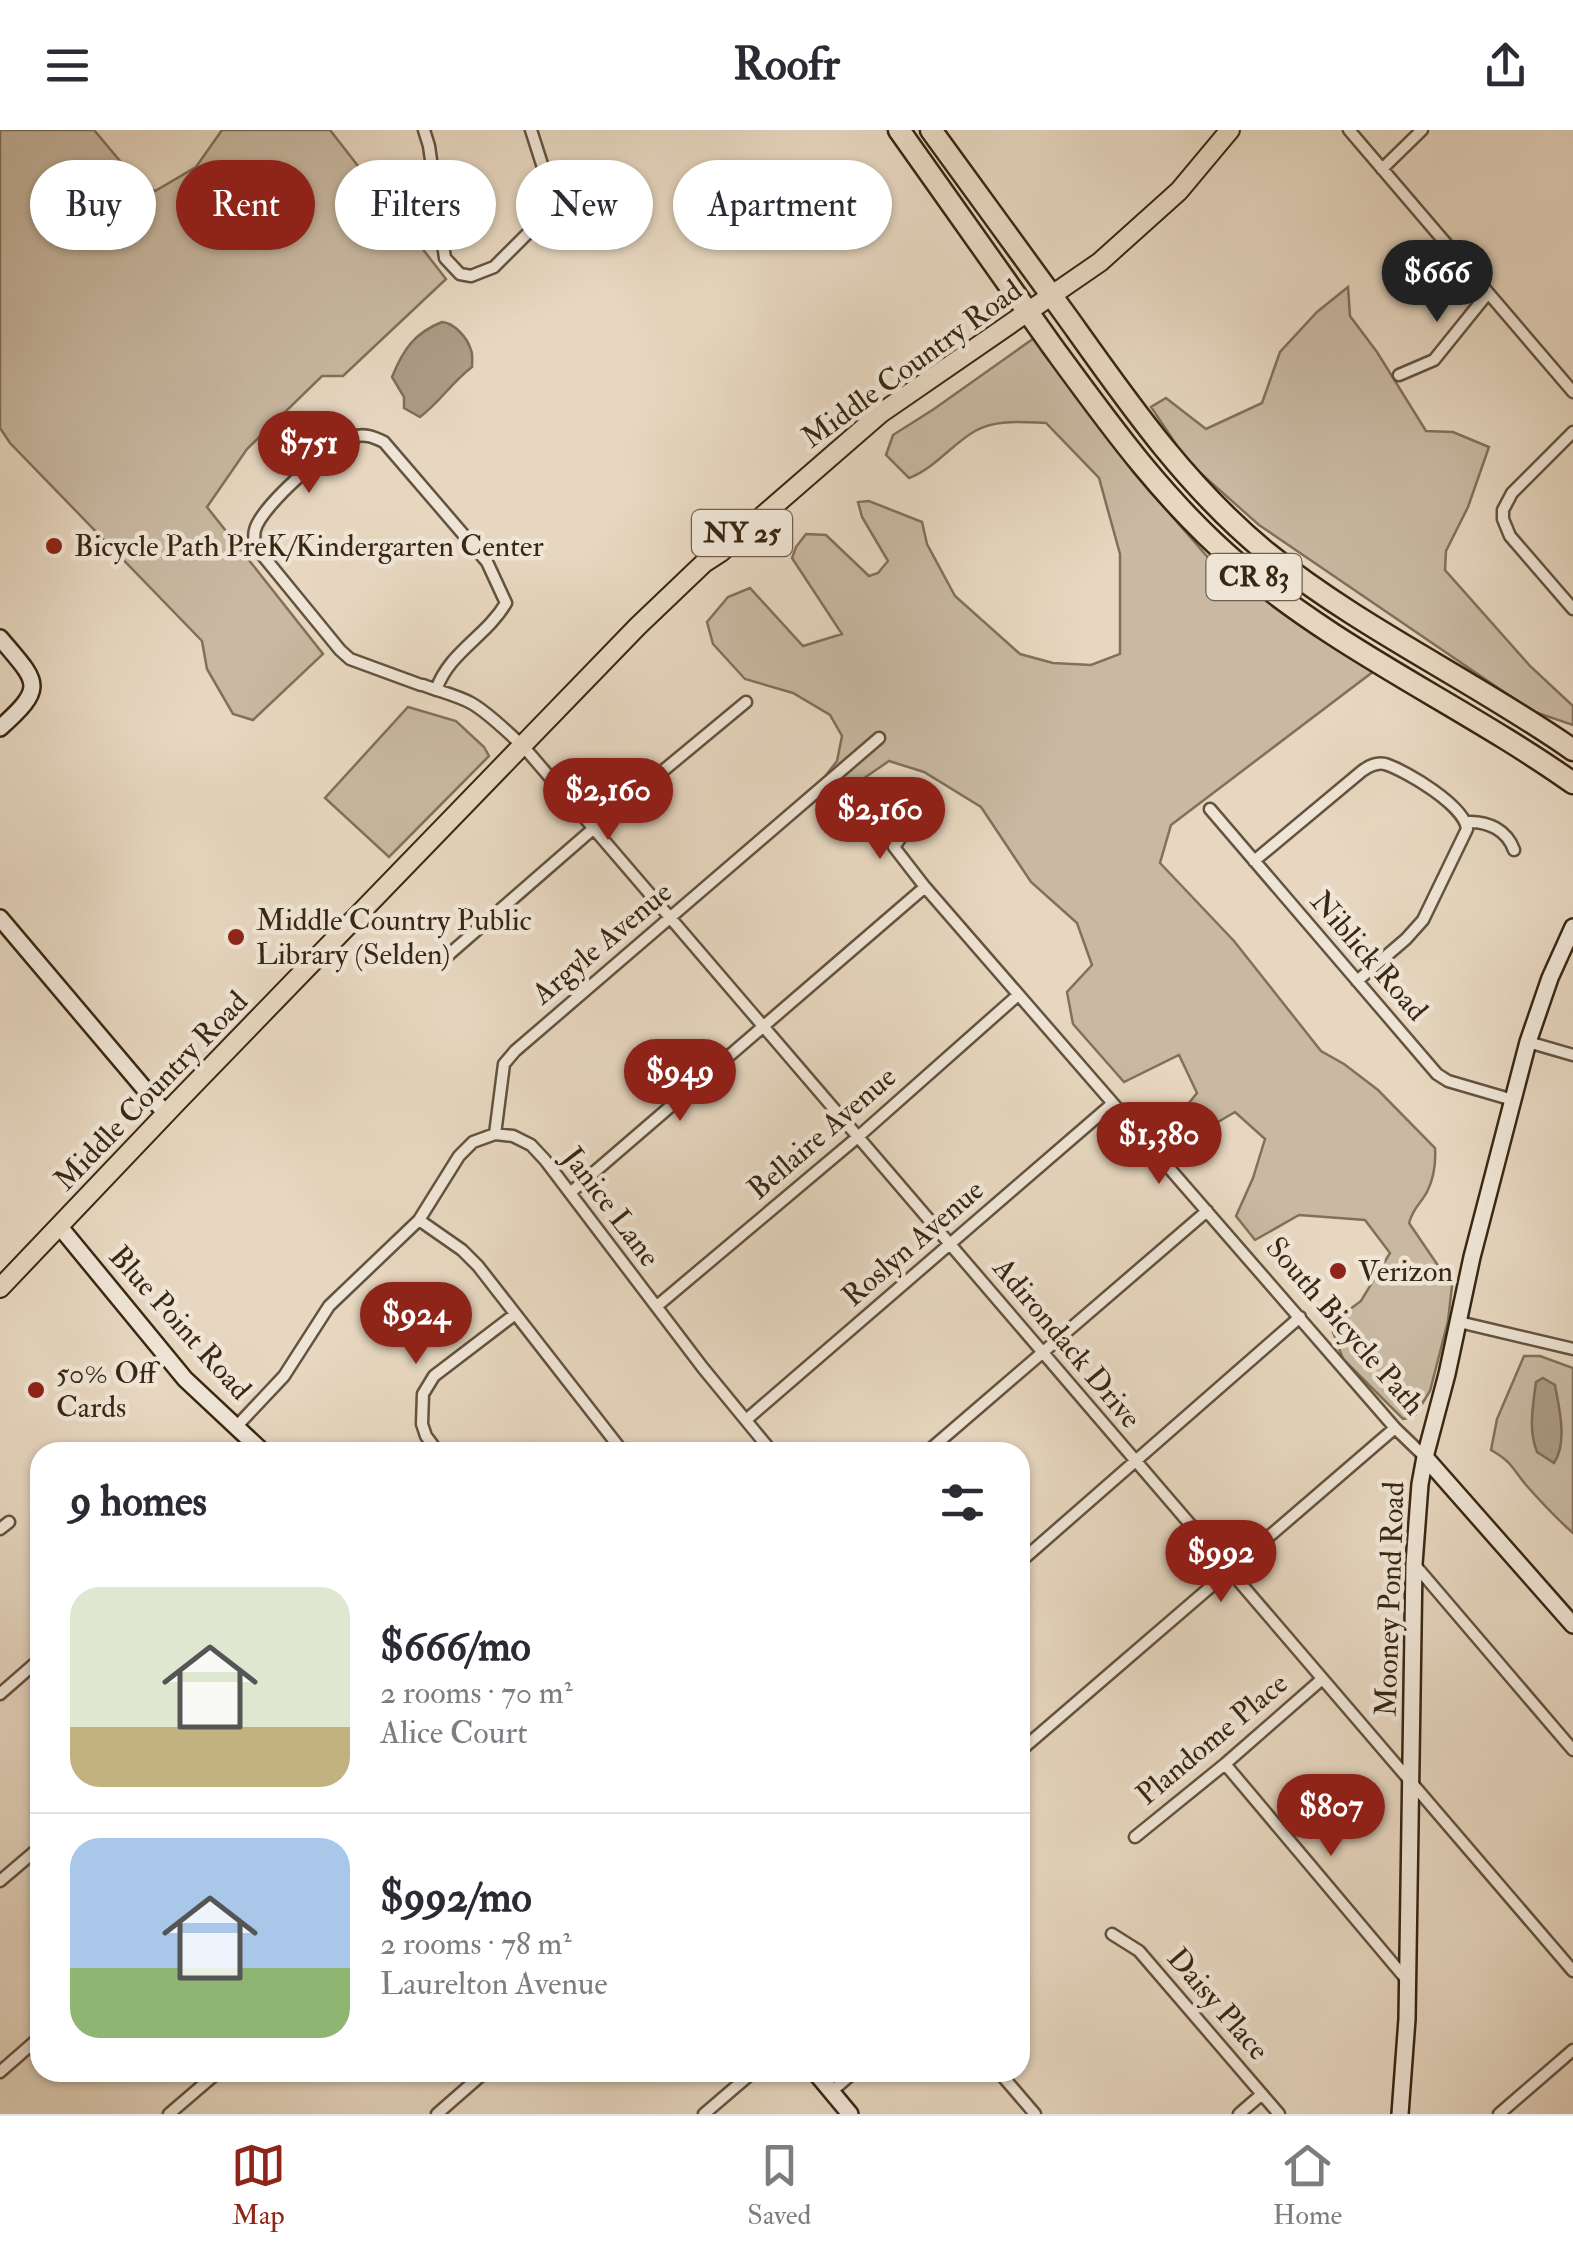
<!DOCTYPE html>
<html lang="en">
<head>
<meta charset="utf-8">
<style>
  :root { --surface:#fff; --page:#f2f2f3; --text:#2b2b33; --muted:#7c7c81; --line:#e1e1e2; --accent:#8f2418 }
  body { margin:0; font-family:"IM FELL Double Pica",serif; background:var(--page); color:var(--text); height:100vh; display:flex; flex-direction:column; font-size:38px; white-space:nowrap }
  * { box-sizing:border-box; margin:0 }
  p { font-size:32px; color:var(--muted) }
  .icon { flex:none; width:55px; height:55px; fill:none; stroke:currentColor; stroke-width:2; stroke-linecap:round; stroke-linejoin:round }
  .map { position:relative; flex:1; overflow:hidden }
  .details { position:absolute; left:30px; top:1312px; width:1000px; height:640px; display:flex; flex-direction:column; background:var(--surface); border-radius:30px; box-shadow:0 2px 8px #0004 }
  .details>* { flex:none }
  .top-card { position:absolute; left:30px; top:30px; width:1000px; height:90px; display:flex; gap:20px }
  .price { position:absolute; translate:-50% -85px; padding:0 22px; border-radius:35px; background:var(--accent); color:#fff; font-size:32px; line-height:65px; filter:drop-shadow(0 2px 5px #0008) }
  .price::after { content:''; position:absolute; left:50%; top:60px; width:30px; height:22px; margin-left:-15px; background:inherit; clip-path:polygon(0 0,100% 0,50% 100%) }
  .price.active { background:#222; color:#fff }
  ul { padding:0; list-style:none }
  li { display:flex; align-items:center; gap:30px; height:250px; padding:0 40px }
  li+li { border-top:2px solid var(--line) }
  li span { display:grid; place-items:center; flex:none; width:280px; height:200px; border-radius:30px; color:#555 }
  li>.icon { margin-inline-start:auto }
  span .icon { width:120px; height:120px; fill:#fffc; stroke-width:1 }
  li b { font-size:42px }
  h2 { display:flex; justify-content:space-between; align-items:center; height:120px; padding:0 40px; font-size:42px }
  .tag { padding:0 35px; border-radius:45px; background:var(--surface); box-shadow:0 2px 8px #0004; font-size:35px; line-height:90px }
  .tag.active { background:var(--accent); color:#fff }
  header { display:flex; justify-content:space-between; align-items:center; height:130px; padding:0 40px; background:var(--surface); font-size:45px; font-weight:800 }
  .menu { display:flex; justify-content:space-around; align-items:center; height:140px; border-top:2px solid var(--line); background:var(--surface); font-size:28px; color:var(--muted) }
  .menu a { display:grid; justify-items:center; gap:5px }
  .menu .active { color:var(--accent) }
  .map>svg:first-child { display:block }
  .green { fill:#c9b9a2; stroke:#81705a; stroke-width:2.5 }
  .water { fill:#ac9b85; stroke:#7e6d57; stroke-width:2.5 }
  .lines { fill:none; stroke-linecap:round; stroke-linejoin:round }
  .street-casing { stroke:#64533e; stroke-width:15 }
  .secondary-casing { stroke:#392712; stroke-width:20 }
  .primary-casing { stroke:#392712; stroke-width:22 }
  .highway-casing { stroke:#392712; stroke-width:25 }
  .street { stroke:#efe5d6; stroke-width:10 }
  .secondary { stroke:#efe5d6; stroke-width:15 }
  .primary { stroke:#e7d7c0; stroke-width:18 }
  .highway { stroke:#e7d7c0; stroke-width:20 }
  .poi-dot { fill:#8f2418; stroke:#efe5d6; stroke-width:4 }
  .labels { text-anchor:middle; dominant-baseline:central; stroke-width:9; stroke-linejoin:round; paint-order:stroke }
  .shield { fill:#efe5d6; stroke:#70604d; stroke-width:2.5 }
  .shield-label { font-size:28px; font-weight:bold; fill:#392712 }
  .street-label { font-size:30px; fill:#392712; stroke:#efe5d6 }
  .poi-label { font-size:30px; fill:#392712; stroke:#efe5d6; text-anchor:start }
</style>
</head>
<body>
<header><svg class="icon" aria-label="menu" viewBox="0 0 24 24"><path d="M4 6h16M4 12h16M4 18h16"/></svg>Roofr<svg class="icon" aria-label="share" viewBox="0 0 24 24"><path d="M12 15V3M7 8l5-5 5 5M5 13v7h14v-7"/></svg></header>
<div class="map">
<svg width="1573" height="1984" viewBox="0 0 1573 1984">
  <rect width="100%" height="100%" fill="#e7d7c0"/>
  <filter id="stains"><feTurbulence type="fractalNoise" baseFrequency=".002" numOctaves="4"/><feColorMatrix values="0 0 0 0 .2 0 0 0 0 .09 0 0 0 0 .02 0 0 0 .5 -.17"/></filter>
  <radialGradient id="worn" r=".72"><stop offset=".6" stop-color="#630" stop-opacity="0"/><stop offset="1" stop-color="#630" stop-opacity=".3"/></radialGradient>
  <path class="green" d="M0,0H94L136,50L155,61L196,37L222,0H330L446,149L343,246H322L247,319L207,377L323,524L253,590L233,584L207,539L202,511L10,313L0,298Z
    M1348,157L1350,186L1377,222L1426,301L1453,302L1489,317L1468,377L1446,421L1445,440L1530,536L1573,576V595L1532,581L1259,395L1188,332L1151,277L1166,268L1206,299L1262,273L1280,222L1317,182Z
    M1037,206L1170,384L1212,432L1287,484L1374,541L1171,695L1160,733L1234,811L1321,921L1344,934L1378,960L1435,1018C1436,1033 1434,1048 1427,1062C1420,1075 1414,1076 1409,1093L1452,1156L1448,1191L1430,1261L1414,1287L1403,1289L1343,1229L1330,1194L1361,1171L1390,1123L1365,1090L1299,1085L1255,1110L1236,1086L1253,1048L1265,1009L1235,982L1213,995L1175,1013L1171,995L1197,963L1179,925L1124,952L1073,894L1067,862L1092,835L1077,793L1031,752L981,677L924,642L889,631L860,651L835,661L826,645L837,631L842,606L830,585L793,563L745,549L713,514L707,492L728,467L750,458L803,516L842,504L792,428L796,417L806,404L826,405L869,446L878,443L888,431L862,387L858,372L869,371L922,392L927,414L955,466L1020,524L1053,533L1091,535L1120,524V424L1099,348L1046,293C1022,292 996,289 975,301C951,315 935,338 909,348L886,325L893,305L934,279Z
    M408,577L456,591L484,617L489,626L389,727L325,668Z
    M1524,1226H1540L1573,1238V1403C1556,1388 1541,1372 1526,1355C1512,1338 1512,1332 1491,1320L1497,1289Z"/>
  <path class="water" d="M442,192C454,193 467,207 471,220C473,225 472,231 472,237C452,252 440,272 420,287L404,278V267L392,247C403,220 414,203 442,192Z
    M1543,1248L1555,1255C1559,1278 1568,1312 1554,1333L1537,1322C1528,1299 1533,1276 1536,1252Z"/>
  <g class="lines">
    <g class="street-casing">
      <path id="street" d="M424,0L429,16L445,128L460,144L471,146L494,137L541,90L546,79L548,53L531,0
        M1349,0L1573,262
        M1382,39L1422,0
        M1399,245L1434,230L1488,163
        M1573,302L1512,363L1503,380V389L1510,406L1573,479
        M436,560C449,522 486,507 506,473L487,432L384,312C374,307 364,303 353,307C330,316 261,376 255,400C254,403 254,413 255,416L340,520L350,529L421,555H423C438,561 456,565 471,573C489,583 507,602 523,616L1573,1841
        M1210,679L1437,944L1448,951L1513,970
        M1467,692C1488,691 1507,700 1514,720
        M904,703L894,717L925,757L1395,1298L1425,1327
        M1254,731L1362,641C1369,636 1376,632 1385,634C1407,641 1465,676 1467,699L1423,790L1406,809L1357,851
        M446,827L594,698L746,572
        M1528,912L1573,925
        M495,1004L504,934L515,921L879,608
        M570,1063L925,757
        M419,1090L462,1120L478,1136L623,1322
        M657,1176L859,1006L1018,865
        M1459,1192L1573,1219
        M746,1290L1112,974
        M236,1297L284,1246L329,1176L419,1090L459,1026L473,1012L495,1004L513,1006L531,1015L545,1030L703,1238L772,1322
        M438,1322L426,1306L422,1294L423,1264L434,1246L514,1185
        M927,1322L1207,1081
        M0,1399L9,1392
        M1020,1432L1300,1187
        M1415,1435L1573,1620
        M0,1564L40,1529
        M1020,1621L1395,1298
        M1225,1634L1406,1849
        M1135,1707L1225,1634L1321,1550
        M0,1751L40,1717
        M1112,1804L1139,1821L1279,1984
        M0,1942L40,1907
        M999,1942L1035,1984
        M831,1962L854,1942
        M169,1984L218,1942
        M437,1984L485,1942
        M704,1984L753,1942
        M1239,1984L1262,1964
        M1499,1984L1573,1920"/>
    </g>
    <g class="secondary-casing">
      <path id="secondary" d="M0,508C38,553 47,556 0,598
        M0,788L165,983
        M60,1097L185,1249L263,1322
        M1425,1327L1573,1495
        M815,1942L850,1984
        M1400,1984L1407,1889L1414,1434L1420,1354L1425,1327L1447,1244L1472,1127L1528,912L1550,848L1573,797"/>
    </g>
    <g class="primary-casing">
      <path id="primary" d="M0,1158L178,971L638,496L704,433L721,422L881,283L1100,132L1179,61L1230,0"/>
    </g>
    <g class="highway-casing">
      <path id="highway" d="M899,0C950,72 1001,144 1052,216C1109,294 1164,371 1238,434C1339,521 1464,576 1573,653
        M931,0C977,64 1024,127 1070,191C1129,274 1186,356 1266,422C1361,499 1473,550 1573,620"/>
    </g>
    <use href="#street" class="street"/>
    <use href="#secondary" class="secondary"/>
    <use href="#primary" class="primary"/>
    <use href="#highway" class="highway"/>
  </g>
  <g class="poi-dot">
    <circle cx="54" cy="416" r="10"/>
    <circle cx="236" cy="807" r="10"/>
    <circle cx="1338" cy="1141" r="10"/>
    <circle cx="36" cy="1260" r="10"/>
  </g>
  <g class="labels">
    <g class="shield">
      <rect x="692" y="380" width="100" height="46" rx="8"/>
      <rect x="1206.5" y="424" width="95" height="46" rx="8"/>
    </g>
    <g class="shield-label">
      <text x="742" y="403">NY 25</text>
      <text x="1254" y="447">CR 83</text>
    </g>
    <g class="street-label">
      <text transform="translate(912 234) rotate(-36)">Middle Country Road</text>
      <text transform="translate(602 813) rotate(-40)">Argyle Avenue</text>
      <text transform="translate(1369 826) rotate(49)">Niblick Road</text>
      <text transform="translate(151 961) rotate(-46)">Middle Country Road</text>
      <text transform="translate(822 1003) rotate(-41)">Bellaire Avenue</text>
      <text transform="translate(611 1077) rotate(53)">Janice Lane</text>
      <text transform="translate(913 1113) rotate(-41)">Roslyn Avenue</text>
      <text transform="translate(180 1193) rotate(48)">Blue Point Road</text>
      <text transform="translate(1345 1196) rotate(49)">South Bicycle Path</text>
      <text transform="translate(1067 1213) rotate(50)">Adirondack Drive</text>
      <text transform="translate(1390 1469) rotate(-88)">Mooney Pond Road</text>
      <text transform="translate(1212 1609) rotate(-40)">Plandome Place</text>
      <text transform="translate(1218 1874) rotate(49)">Daisy Place</text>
    </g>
    <g class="poi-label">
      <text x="74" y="416">Bicycle Path PreK/Kindergarten Center</text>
      <text x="256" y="790">Middle Country Public<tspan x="256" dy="34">Library (Selden)</tspan></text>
      <text x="1358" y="1141">Verizon</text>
      <text x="56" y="1243">50% Off<tspan x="56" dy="34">Cards</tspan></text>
    </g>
  </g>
  <rect width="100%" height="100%" filter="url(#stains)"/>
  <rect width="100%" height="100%" fill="url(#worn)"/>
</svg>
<b class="price active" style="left:1437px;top:195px">$666</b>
<b class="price" style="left:309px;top:366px">$751</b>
<b class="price" style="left:608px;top:713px">$2,160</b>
<b class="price" style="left:880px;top:732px">$2,160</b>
<b class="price" style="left:680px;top:994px">$949</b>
<b class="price" style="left:1159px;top:1057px">$1,380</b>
<b class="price" style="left:416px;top:1237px">$924</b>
<b class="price" style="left:1221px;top:1475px">$992</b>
<b class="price" style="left:1331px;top:1729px">$807</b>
<div class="top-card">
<a class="tag">Buy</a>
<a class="tag active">Rent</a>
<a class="tag">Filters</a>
<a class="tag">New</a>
<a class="tag">Apartment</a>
</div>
<section class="details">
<h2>9 homes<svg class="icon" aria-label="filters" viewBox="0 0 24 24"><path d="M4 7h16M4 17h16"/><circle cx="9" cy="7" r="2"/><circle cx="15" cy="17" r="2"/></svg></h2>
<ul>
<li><span style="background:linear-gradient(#dfe7d0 70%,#c2b280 0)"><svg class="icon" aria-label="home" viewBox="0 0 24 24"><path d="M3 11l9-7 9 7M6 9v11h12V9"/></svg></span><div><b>$666/mo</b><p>2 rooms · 70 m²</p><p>Alice Court</p></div></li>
<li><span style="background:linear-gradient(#a9c7e8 65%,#8fb573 0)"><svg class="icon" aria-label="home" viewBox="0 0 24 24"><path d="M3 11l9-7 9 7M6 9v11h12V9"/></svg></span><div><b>$992/mo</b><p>2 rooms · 78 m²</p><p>Laurelton Avenue</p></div></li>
</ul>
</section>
</div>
<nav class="menu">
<a class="active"><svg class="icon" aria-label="map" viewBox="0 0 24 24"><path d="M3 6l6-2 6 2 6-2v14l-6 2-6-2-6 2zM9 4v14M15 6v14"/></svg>Map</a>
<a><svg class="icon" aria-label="saved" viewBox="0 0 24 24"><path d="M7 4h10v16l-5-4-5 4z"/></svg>Saved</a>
<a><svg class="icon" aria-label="home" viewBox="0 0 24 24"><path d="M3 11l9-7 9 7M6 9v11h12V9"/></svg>Home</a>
</nav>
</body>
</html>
